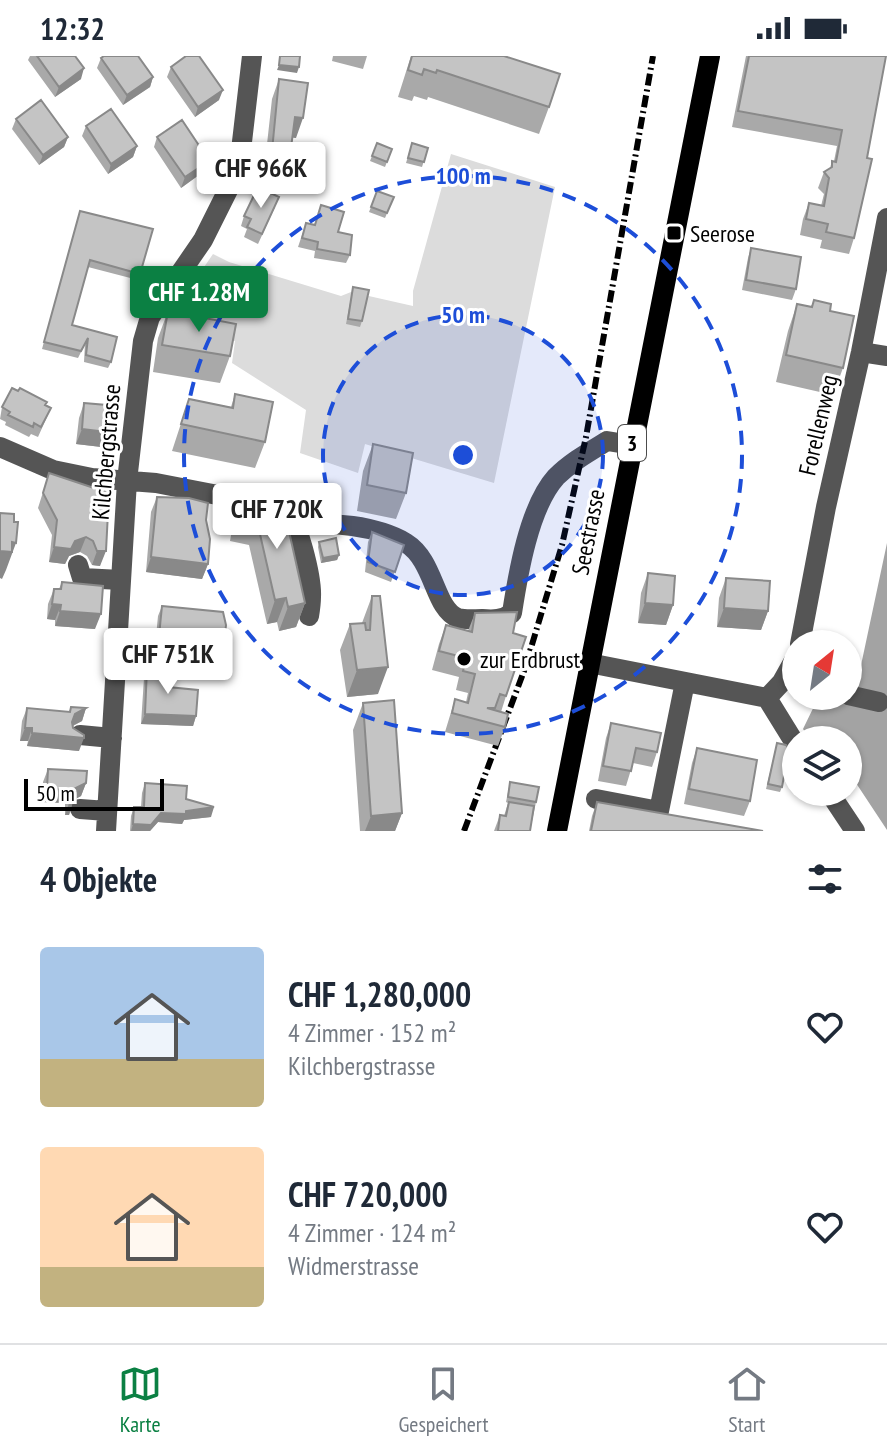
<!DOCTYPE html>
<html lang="de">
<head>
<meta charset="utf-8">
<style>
  :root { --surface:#fff; --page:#f2f2f3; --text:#1f2937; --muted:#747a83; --line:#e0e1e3; --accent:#0b8043 }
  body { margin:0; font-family:"PT Sans Narrow",sans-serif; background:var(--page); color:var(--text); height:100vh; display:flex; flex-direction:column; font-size:30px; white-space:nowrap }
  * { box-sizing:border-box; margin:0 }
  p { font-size:26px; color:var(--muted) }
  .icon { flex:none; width:44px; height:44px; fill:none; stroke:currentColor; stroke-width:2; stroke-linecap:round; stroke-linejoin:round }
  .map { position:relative; height:775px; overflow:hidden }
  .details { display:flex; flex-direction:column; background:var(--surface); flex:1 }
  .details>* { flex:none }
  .needle { width:52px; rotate:30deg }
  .buttons { position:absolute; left:782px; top:574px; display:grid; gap:16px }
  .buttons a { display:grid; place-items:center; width:80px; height:80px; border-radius:50%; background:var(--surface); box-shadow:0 2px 6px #0004; font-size:40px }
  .scale { position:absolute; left:24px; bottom:20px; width:140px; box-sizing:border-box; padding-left:8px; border:4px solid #000; border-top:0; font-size:22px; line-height:28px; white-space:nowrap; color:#000; -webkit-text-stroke:6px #fff; paint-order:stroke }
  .price { position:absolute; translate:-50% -68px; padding:0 18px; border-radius:8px; background:#fff; color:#222; font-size:26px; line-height:52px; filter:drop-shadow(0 2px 4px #0008) }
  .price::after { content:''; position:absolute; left:50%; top:48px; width:24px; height:18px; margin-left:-12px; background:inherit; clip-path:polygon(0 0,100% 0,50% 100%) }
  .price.current { background:var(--accent); color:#fff }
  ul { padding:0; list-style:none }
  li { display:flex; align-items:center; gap:24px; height:200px; padding:0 40px }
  li span { display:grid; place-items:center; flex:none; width:224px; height:160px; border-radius:8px; color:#555 }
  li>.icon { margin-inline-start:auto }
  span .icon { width:96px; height:96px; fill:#fffc; stroke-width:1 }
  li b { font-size:34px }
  h2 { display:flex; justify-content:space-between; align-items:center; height:96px; padding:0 40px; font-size:34px }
  .status { display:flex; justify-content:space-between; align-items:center; height:56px; padding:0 40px; background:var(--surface); direction:ltr }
  .status svg { height:22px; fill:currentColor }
  .tabs { display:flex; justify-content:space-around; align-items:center; height:112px; border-top:2px solid var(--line); background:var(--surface); font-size:22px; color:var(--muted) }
  .tabs a { display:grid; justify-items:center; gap:4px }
  .tabs .current { color:var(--accent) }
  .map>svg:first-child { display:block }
  .green { fill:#dcdcdc }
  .water { fill:#a3a3a3 }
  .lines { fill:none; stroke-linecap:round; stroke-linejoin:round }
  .minor { stroke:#555; stroke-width:20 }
  .major { stroke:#000; stroke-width:20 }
  .rail { stroke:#000; stroke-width:6; stroke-dasharray:12 4 2 4; stroke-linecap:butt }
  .wall { fill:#a9a9a9 }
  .shaded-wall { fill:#898989 }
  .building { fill:#c4c4c4; stroke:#898989; stroke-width:2 }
  .ring { fill:none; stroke:#1d4ed8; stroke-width:4; stroke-dasharray:14 10 }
  .poi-dot { fill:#000; stroke:#fff; stroke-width:3 }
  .labels { text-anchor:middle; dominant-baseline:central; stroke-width:6; stroke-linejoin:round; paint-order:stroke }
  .shield { fill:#fff; stroke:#4c4c4c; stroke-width:2 }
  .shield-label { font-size:22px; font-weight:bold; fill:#000 }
  .poi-label { font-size:24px; fill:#000; stroke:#fff; text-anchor:start }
  .street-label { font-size:24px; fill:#000; stroke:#fff }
  .centre { fill:#1d4ed8; stroke:#fff; stroke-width:4 }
  .ring-label { font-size:24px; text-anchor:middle; font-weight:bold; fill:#1d4ed8; stroke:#fff; stroke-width:6; stroke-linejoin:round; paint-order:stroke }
</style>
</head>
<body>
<div class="status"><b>12:32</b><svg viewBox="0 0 49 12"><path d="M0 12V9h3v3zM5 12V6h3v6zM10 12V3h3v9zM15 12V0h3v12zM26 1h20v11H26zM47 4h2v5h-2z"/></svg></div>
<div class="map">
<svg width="887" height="775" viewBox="0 0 887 775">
  <rect width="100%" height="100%" fill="#fff"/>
  <path class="green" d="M451,98L555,131L494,427L365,388L358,417L300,397L306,354L232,307L235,285L161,274L213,198L229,206L341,240L351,236L413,250V235Z"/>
  <path class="water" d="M887,487V774L854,724L848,722V684H811L803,673L819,640H848V618L860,614Z"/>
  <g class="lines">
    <path class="minor" d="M861,296L887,300
      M0,391L53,414L92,422L156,427L284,452C298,461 312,523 311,541C311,547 310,554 309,560
      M296,468C330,466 376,469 406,487C435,505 434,553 458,562C465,564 474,563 482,563C493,564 503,564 512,557C518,518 529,451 556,421C571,406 589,396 607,385L632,389
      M78,509L82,522L121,524
      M800,588L826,451L861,296L887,162
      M589,607L767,642L782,626L796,601
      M848,639L879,646
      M767,642L796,689
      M80,679L112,682
      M829,736L855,775
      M596,743L659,755L685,626
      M80,753L107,755
      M106,775L127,425L143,285L150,261L203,184L233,124L240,103L252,0"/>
    <path class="major" d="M557,775L710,0"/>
    <path class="rail" d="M464,775L524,615L562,489L586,381L653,0"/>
  </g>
  <path class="wall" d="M30,0H75L81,23L55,41L28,4Z
    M333,0H367L363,13L332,5Z
    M411,0H504L549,51L539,78L428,41L427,44L414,40L412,45L398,41Z
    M746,0H886L867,102L854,182L849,198L820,192L822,184L800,179L803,163L809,147L821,150L824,138L818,132L824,116L830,112L832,105H834L837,90L732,71Z
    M101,2L153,21L150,31L123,49L97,12Z
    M171,11L219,44L195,61L167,21Z
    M279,23L296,82L292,81L282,127L263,124L272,43Z
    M16,63L68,81L64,91L39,109L12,73Z
    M86,70L137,90L133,101L108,118L82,80Z
    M157,81L210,106L206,116H203L181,132L154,91Z
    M377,87L392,93L385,111L370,105Z
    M412,87L428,92L422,111L406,107Z
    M394,141L385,162L369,156L371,151Z
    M275,151L258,188L244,181L247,173L241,170L244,160Z
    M78,161L140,218L138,224L88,211L72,269L111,306L108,312L84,306L85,288L78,302L42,293Z
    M306,167L338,176L350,199L346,207L314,202L315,195L298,191Z
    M751,192L796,233L792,244L742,234L748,202Z
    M353,231L362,265L360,271L346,268Z
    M814,244L843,312L833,339L776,326L788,275L797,248L811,251Z
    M168,255L230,300L220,327L153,316L158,282Z
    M235,338L265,386L255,412L172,395L189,343L231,351Z
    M84,347L110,392L76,388L79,362Z
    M46,349L51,352L38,381L31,378L29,381L5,369L6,366L0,363L2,351Z
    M373,388L406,437L396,463L357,455L363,415Z
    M49,417L109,437L100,510L92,509L87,500L80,496L69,500L65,508L49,506L52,479L38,452Z
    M157,441L206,464L208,508L202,523L146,516L151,456Z
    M242,444L270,451L305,547L296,571L279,575L277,566L267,568L249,489L230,485L233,468Z
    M372,476L404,489L391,526L365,516L368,486Z
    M319,486L339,499L337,504L321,507L318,491Z
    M648,517L673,549L666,569L638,567L641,537Z
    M726,522L768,555L761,574L717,571L719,542Z
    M62,526L95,573L55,570V564L47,563L48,548L54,533H59Z
    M372,540L378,638L347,641L340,594L350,568L362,567Z
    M162,550L220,598L155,591L158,560Z
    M475,557L513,577L506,640L501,656L505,671L498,690L445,676L455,643L466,646L468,637L456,634L459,621L432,614L439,588L446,569L468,575Z
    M147,612L196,660L193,670L141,668L144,622Z
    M363,647L402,757L395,775H360L353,674Z
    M71,651L86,652L82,665L73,670L79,695L27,690L28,685H20L22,665L27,652L69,656Z
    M611,667L657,696L652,711L633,707L626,730L598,725L606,682Z
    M777,687L782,731L780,736L766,733Z
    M697,692L750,745L744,760L684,748L692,707Z
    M48,713L86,727L81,740L73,744L69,759H65V747L42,746L43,726Z
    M510,726L536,746L530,775H494L500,759L504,760L508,747L506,746Z
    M145,727L186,743L211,761L184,764L182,768L158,766L150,775H130L131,760L134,751H141L142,737Z
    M597,746L763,775H589L592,760Z"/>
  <path class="shaded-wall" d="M279,9L299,11L297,17L277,14Z
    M84,12L81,23L55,41L59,31Z
    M153,21L150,31L123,49L127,39Z
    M223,34L219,44L195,61L198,51Z
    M295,61L303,62L296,82L288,81Z
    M68,81L64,91L39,109L43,99Z
    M137,90L133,101L108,118L111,108Z
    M202,105L210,106L206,116H203L181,132L185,121Z
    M271,105L289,107L282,127L263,124Z
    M82,373L115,377L110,392L76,388Z
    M86,481L80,496L69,500L65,508L49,506L54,491Z
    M12,486L16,487L6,514L2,523L0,522V495Z
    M97,495H106L100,510L92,509Z
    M339,499L337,504L321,507L323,502Z
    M151,501L208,508L202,523L146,516Z
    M286,542L277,566L267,568L275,544Z
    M305,547L296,571L279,575L288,551Z
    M645,547L673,549L666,569L638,567Z
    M52,548L61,549L55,564L47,563Z
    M724,552L768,555L761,574L717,571Z
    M60,555L101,558L95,573L55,570Z
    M159,580L224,588L220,598L155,591Z
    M388,611L378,638L347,641L357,614Z
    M86,652L82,665L70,671L75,658Z
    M145,658L196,660L193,670L141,668Z
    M25,672H32L28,685H20Z
    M32,677L84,682L79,695L27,690Z
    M86,727L81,740L70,746H73L69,759H65L74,733Z
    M47,733L70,734L65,747L42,746Z
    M214,751L211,761L184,764L182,768L158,766L150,775H131L133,768L161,757Z
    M402,757L395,775H365L371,760Z"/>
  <path class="building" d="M37,0H75L84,12L59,31Z
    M104,0H138L153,21L127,39L101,2Z
    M186,0H199L223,34L198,51L171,11Z
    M280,0H300L299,11L279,9Z
    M412,0H504L560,18L549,51L437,14L436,17L424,13L422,19L408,14Z
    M749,0H886L867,102L872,103L854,182L826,176L828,168L806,163L809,147L824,150L829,122L824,116L832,111V105L836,106L842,74L738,55Z
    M279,23L308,27L303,62L295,61L289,107L271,105Z
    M41,44L68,81L43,99L16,63Z
    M111,53L137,90L111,108L86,70Z
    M182,64L210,106L202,105L206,107L185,121L157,81Z
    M377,87L392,93L387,106L372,100Z
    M412,87L428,92L424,106L408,102Z
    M258,131L279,141L262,178L247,171L251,163L244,160Z
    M377,135L394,141L387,157L371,151Z
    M321,149L344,156L338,176L352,179L350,199L317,193L318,186L302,182L306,167L315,169Z
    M80,155L153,173L140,218L90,204L72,269L117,281L111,306L86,299L88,282L81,295L44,286Z
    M751,192L801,201L796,233L746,224Z
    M353,231L369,234L362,265L348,263Z
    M814,244L831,248L830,255L854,260L843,312L786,299L797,248L812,251Z
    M168,255L236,268L230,300L162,289Z
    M12,332L18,335L20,332L47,346L45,349L51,352L41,371L34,367L33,371L8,359L10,356L2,351Z
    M235,338L273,346L265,386L181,368L189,343L233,352Z
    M84,347L118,350L115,377L82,373Z
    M373,388L413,397L406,437L367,429Z
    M49,417L109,437L106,495H97L93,485L86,481L75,485L71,493L54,491L57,464L43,437Z
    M157,441L189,442L208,447L206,464L210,483L208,508L151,501Z
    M242,444L270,451L271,455L284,453L305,547L288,551L286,542L275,544L257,465L238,461Z
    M0,457L14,458V466H18L16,487L12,486V496L0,495Z
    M372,476L404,489L395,516L368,506Z
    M336,482L339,499L323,502L319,486Z
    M648,517L675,520L673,549L645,547Z
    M726,522L770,525L768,555L724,552Z
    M62,526L103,530L101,558L60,555L61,549L52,548L54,533H61Z
    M372,540H380L388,611L357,614L350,568L365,567L366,574H370Z
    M162,550L223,556L226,569L224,588L159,580Z
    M517,556L513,577L526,581L506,640L500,638L495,652H487L508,658L505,671L452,657L455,643L468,647L475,618L463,615L466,602L439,595L446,569L472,576L475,557Z
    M147,612L169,613L168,631L198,634L196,660L145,658Z
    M394,644L402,757L371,760L363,647Z
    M71,651L86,652L75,658L72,666L73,672L84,679V682L32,677V672H25L27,652L70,656Z
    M611,667L661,677L657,696L636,692L631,715L603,710Z
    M777,687L786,689L789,693L782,731L768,728Z
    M697,692L757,704L750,745L689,733Z
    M48,713L87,715L86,727L74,733L73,746H70V734L47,733Z
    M510,726L539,731L536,746L508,741Z
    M145,727L187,730L186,743L214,751L186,755V758L161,757L151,769L133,768L134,751H144Z
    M509,746L534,750L530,775H498L500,759L506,760Z
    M597,746L763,775H591Z"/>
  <circle cx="463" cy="399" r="140" fill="#1d4ed8" fill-opacity=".12"/>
  <g class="ring">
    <circle cx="463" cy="399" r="140"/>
    <circle cx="463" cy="399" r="279"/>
  </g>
  <g class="poi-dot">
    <rect x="666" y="169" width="16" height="16" rx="4"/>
    <circle cx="464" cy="603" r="8"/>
  </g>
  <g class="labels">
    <rect class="shield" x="618" y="369" width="28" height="36" rx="6"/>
    <g class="shield-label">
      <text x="632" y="387">3</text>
    </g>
    <g class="poi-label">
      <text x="690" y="177">Seerose</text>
      <text x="480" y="603">zur Erdbrust</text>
    </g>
    <g class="street-label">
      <text transform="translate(818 369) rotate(-77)">Forellenweg</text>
      <text transform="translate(106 396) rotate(-85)">Kilchbergstrasse</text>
      <text transform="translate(588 476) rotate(-79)">Seestrasse</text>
    </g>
  </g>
  <circle cx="463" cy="399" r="12" class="centre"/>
  <g class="ring-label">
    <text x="463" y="128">100 m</text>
    <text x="463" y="267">50 m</text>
  </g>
</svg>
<div class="buttons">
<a><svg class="needle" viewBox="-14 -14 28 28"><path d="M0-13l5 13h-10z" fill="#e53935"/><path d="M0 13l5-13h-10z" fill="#747a83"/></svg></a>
<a><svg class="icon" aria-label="layers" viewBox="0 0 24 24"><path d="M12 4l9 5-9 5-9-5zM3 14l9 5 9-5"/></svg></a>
</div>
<div class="scale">50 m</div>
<b class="price" style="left:261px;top:154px">CHF 966K</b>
<b class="price current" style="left:199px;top:278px">CHF 1.28M</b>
<b class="price" style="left:277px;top:495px">CHF 720K</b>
<b class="price" style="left:168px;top:640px">CHF 751K</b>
</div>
<section class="details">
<h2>4 Objekte<svg class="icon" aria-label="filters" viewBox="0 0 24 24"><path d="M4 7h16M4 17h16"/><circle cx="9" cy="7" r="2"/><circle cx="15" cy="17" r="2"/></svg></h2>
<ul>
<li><span style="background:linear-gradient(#a9c7e8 70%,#c2b280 0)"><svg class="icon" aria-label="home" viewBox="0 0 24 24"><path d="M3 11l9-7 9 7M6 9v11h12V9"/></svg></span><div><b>CHF 1,280,000</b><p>4 Zimmer · 152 m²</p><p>Kilchbergstrasse</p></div><svg class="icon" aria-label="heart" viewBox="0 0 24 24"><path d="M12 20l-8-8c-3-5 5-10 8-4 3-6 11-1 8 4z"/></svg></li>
<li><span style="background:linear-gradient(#ffd9b3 75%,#c2b280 0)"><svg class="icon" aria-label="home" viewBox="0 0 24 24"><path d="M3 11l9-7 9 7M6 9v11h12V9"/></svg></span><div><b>CHF 720,000</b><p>4 Zimmer · 124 m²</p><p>Widmerstrasse</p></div><svg class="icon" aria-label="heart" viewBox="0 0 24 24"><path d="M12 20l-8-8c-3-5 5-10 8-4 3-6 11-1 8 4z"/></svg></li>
</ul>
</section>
<nav class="tabs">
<a class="current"><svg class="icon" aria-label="map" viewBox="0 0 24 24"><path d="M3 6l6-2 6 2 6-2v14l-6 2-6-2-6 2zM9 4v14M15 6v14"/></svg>Karte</a>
<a><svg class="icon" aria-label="saved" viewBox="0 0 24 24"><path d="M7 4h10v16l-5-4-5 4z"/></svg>Gespeichert</a>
<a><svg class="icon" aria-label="home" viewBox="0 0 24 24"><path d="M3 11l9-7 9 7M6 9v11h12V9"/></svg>Start</a>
</nav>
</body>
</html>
